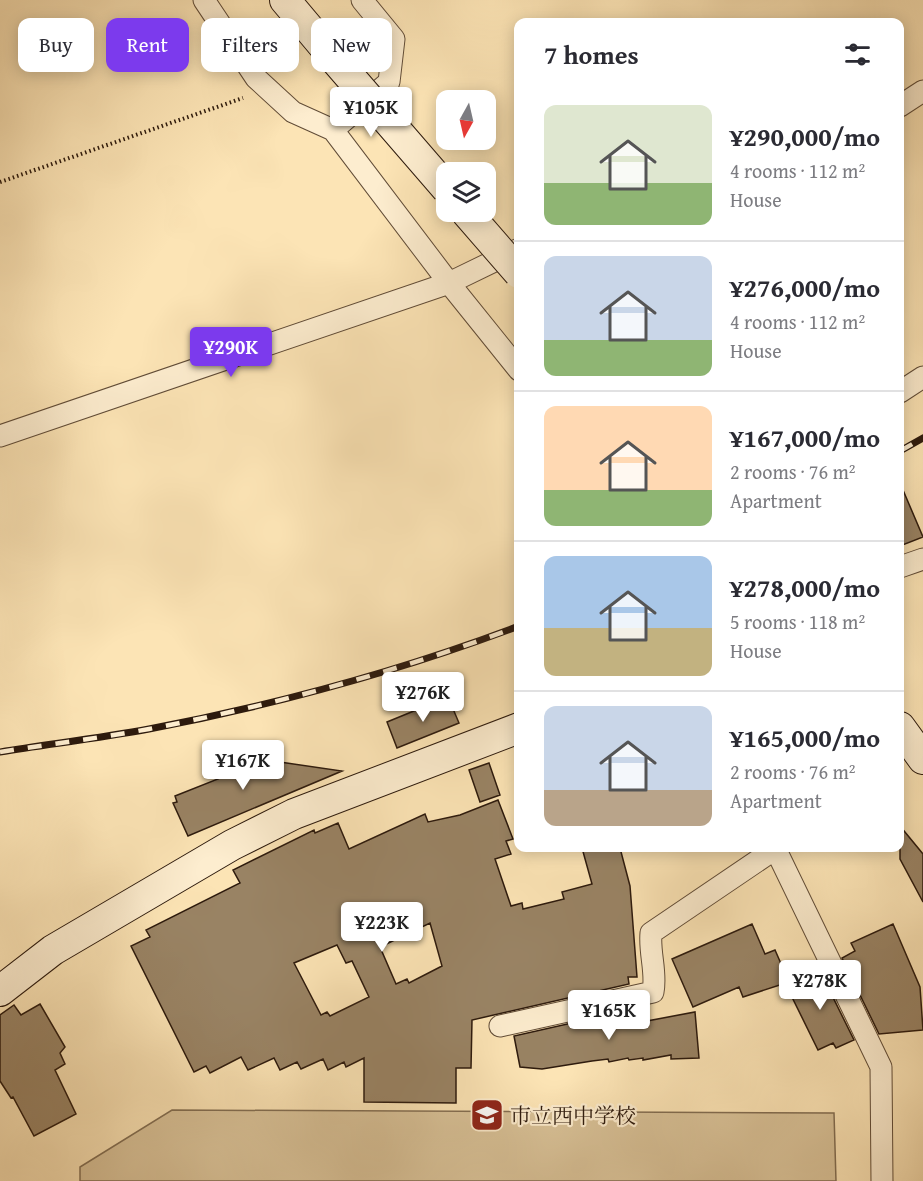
<!DOCTYPE html>
<html lang="en">
<head>
<meta charset="utf-8">
<style>
  :root { --surface:#fff; --page:#f7f7f7; --text:#2b2b33; --muted:#7c7c81; --line:#e1e1e2; --accent:#7c3aed }
  body { margin:0; font-family:"Gentium Book Plus","Noto Serif JP",serif; background:var(--page); color:var(--text); height:100vh; display:flex; flex-direction:column; font-size:22px; white-space:nowrap }
  * { box-sizing:border-box; margin:0 }
  p { font-size:20px; color:var(--muted) }
  .icon { flex:none; width:33px; height:33px; fill:none; stroke:currentColor; stroke-width:2; stroke-linecap:round; stroke-linejoin:round }
  .map { position:relative; flex:1; overflow:hidden }
  .drawer { position:absolute; left:514px; top:18px; width:390px; height:834px; display:flex; flex-direction:column; background:var(--surface); border-radius:12px; box-shadow:0 3px 15px #0003 }
  .drawer>* { flex:none }
  .hud { position:absolute; left:18px; top:18px; width:406px; height:54px; display:flex; gap:12px }
  .needle { width:39px; rotate:188deg }
  .fabs { position:absolute; left:436px; top:90px; display:grid; gap:12px }
  .fabs a { display:grid; place-items:center; width:60px; height:60px; border-radius:12px; background:var(--surface); box-shadow:0 3px 15px #0003; font-size:30px }
  .price { position:absolute; translate:-50% -51px; padding:0 14px; border-radius:6px; background:#fff; color:#222; font-size:20px; line-height:39px; filter:drop-shadow(0 2px 3px #0008) }
  .price::after { content:''; position:absolute; left:50%; top:36px; width:18px; height:14px; margin-left:-9px; background:inherit; clip-path:polygon(0 0,100% 0,50% 100%) }
  .price.selected { background:var(--accent); color:#fff }
  ul { padding:0; list-style:none }
  li { display:flex; align-items:center; gap:18px; height:150px; padding:0 30px }
  li+li { border-top:2px solid var(--line) }
  li span { display:grid; place-items:center; flex:none; width:168px; height:120px; border-radius:12px; color:#555 }
  li>.icon { margin-inline-start:auto }
  span .icon { width:72px; height:72px; fill:#fffc; stroke-width:1 }
  li b { font-size:26px }
  h2 { display:flex; justify-content:space-between; align-items:center; height:72px; padding:0 30px; font-size:26px }
  .pill { padding:0 21px; border-radius:12px; background:var(--surface); box-shadow:0 3px 15px #0003; font-size:21px; line-height:54px }
  .pill.selected { background:var(--accent); color:#fff }
  .map>svg:first-child { display:block }
  .grass { fill:#d9c298; stroke:#836e52; stroke-width:1.5 }
  .building { fill:#998364; stroke:#2d1a0d; stroke-width:1.5; fill-rule:evenodd }
  .lines { fill:none; stroke-linecap:round; stroke-linejoin:round }
  .street-casing { stroke:#614c37; stroke-width:23 }
  .secondary-casing { stroke:#2d1a0d; stroke-width:32 }
  .path { stroke:#2d1a0d; stroke-width:4; stroke-dasharray:1.5 3; stroke-linecap:butt }
  .street { stroke:#fdedcf; stroke-width:21 }
  .secondary { stroke:#fdedcf; stroke-width:30 }
  .rail-casing { stroke:#2d1a0d; stroke-width:7 }
  .rail { stroke:#fdedcf; stroke-width:4.5; stroke-dasharray:14; stroke-linecap:butt }
  .secondary-bridge-casing { stroke:#2d1a0d; stroke-width:32; stroke-linecap:butt }
  .secondary-bridge { stroke:#fdedcf; stroke-width:30 }
  .labels { text-anchor:middle; dominant-baseline:central; stroke-width:4.5; stroke-linejoin:round; paint-order:stroke }
  .poi-label { font-size:21px; fill:#2d1a0d; stroke:#fdedcf; text-anchor:start }
</style>
</head>
<body>
<div class="map">
<svg width="923" height="1181" viewBox="0 0 923 1181">
  <rect width="100%" height="100%" fill="#fce4b5"/>
  <filter id="stains"><feTurbulence type="fractalNoise" baseFrequency=".00333" numOctaves="4"/><feColorMatrix values="0 0 0 0 .2 0 0 0 0 .09 0 0 0 0 .02 0 0 0 .5 -.17"/></filter>
  <radialGradient id="worn" r=".72"><stop offset=".6" stop-color="#630" stop-opacity="0"/><stop offset="1" stop-color="#630" stop-opacity=".3"/></radialGradient>
  <path class="grass" d="M172,1110L834,1113L836,1181H80V1167Z"/>
  <path class="building" d="M900,483L923,537L900,546Z
    M448,697L459,723L397,748L387,722Z
    M252,758L342,771L188,836L173,803L177,802L175,796L218,779L215,774Z
    M489,763L500,795L480,802L469,770Z
    M498,800L513,839L506,841L511,854L495,859L511,906L522,903L523,909L564,899L562,892L592,884L582,848H620L630,886L637,977H628L629,984L472,1020L471,1068H456V1103L364,1102V1058L346,1067L344,1062L328,1070L323,1059L301,1069L297,1062L280,1070L274,1058L248,1070L241,1057L210,1073L206,1066L194,1072L131,946L150,937L146,930L240,883L233,870L314,830L315,833L338,823L349,849L425,814L428,822L460,815ZM430,923L442,966L409,983L407,979L396,984L380,947ZM337,945L346,963L352,961L369,997L330,1016L327,1012L321,1015L294,963Z
    M900,826L923,854V902L900,859Z
    M752,924L765,954L775,950L789,982L743,997L739,987L693,1007L672,959Z
    M893,924L920,987L923,1030L879,1034L842,958L855,951L851,943Z
    M819,969L854,1040L836,1048L833,1043L818,1050L787,987Z
    M40,1004L65,1047L60,1053L65,1064L55,1070L76,1114L34,1136L13,1097L11,1098L0,1081V1015L14,1005L21,1015Z
    M634,1009L636,1023L695,1012L699,1058L671,1059V1055L643,1060V1058L629,1060L628,1058L609,1062L608,1059L592,1061L542,1069L520,1067L514,1036Z"/>
  <g class="lines">
    <g class="street-casing">
      <path id="street" d="M204,0L256,78L293,112L333,130L449,283L519,370
        M900,106L923,91
        M333,130L389,82L394,39L362,0
        M900,392L923,377
        M0,436L449,283L519,249
        M900,567L923,559
        M775,848L881,1067L882,1181
        M500,1026L653,992C657,973 649,953 651,933L775,849"/>
    </g>
    <g class="secondary-casing">
      <path id="secondary" d="M285,0L332,56
        M900,727L923,759
        M0,991L53,950L232,845L294,814L519,728"/>
    </g>
    <path class="path" d="M0,182L243,98"/>
    <use href="#street" class="street"/>
    <use href="#secondary" class="secondary"/>
    <g class="rail-casing">
      <path id="rail" d="M900,451L923,438
        M0,752C50,744 100,738 149,729C274,705 400,671 519,626"/>
    </g>
    <use href="#rail" class="rail"/>
    <g class="secondary-bridge-casing">
      <path id="secondary-bridge" d="M332,56L447,189
        M466,212L519,273"/>
    </g>
    <use href="#secondary-bridge" class="secondary-bridge"/>
  </g>
  <defs>
    <g id="school-square" transform="scale(1.725)"><rect x="-9" y="-9" width="18" height="18" rx="4" fill="#8f2418" stroke="#fdedcf"/><path d="M0-5L7-2L0 1L-7-2ZM-4 1L0 2.5L4 1V4Q0 6-4 4Z" fill="#fff"/></g>
  </defs>
  <g fill-rule="evenodd">
    <use href="#school-square" x="487" y="1115"/>
  </g>
  <g class="labels">
    <g class="poi-label">
      <text x="510" y="1115">市立西中学校</text>
    </g>
  </g>
  <rect width="100%" height="100%" filter="url(#stains)"/>
  <rect width="100%" height="100%" fill="url(#worn)"/>
</svg>
<div class="fabs">
<a><svg class="needle" viewBox="-14 -14 28 28"><path d="M0-13l5 13h-10z" fill="#e53935"/><path d="M0 13l5-13h-10z" fill="#7c7c81"/></svg></a>
<a><svg class="icon" aria-label="layers" viewBox="0 0 24 24"><path d="M12 4l9 5-9 5-9-5zM3 14l9 5 9-5"/></svg></a>
</div>
<b class="price" style="left:371px;top:138px">¥105K</b>
<b class="price selected" style="left:231px;top:378px">¥290K</b>
<b class="price" style="left:423px;top:723px">¥276K</b>
<b class="price" style="left:243px;top:791px">¥167K</b>
<b class="price" style="left:382px;top:953px">¥223K</b>
<b class="price" style="left:820px;top:1011px">¥278K</b>
<b class="price" style="left:609px;top:1041px">¥165K</b>
<div class="hud">
<a class="pill">Buy</a>
<a class="pill selected">Rent</a>
<a class="pill">Filters</a>
<a class="pill">New</a>
</div>
<section class="drawer">
<h2>7 homes<svg class="icon" aria-label="filters" viewBox="0 0 24 24"><path d="M4 7h16M4 17h16"/><circle cx="9" cy="7" r="2"/><circle cx="15" cy="17" r="2"/></svg></h2>
<ul>
<li><span style="background:linear-gradient(#dfe7d0 65%,#8fb573 0)"><svg class="icon" aria-label="home" viewBox="0 0 24 24"><path d="M3 11l9-7 9 7M6 9v11h12V9"/></svg></span><div><b>¥290,000/mo</b><p>4 rooms · 112 m²</p><p>House</p></div></li>
<li><span style="background:linear-gradient(#c9d6e8 70%,#8fb573 0)"><svg class="icon" aria-label="home" viewBox="0 0 24 24"><path d="M3 11l9-7 9 7M6 9v11h12V9"/></svg></span><div><b>¥276,000/mo</b><p>4 rooms · 112 m²</p><p>House</p></div></li>
<li><span style="background:linear-gradient(#ffd9b3 70%,#8fb573 0)"><svg class="icon" aria-label="home" viewBox="0 0 24 24"><path d="M3 11l9-7 9 7M6 9v11h12V9"/></svg></span><div><b>¥167,000/mo</b><p>2 rooms · 76 m²</p><p>Apartment</p></div></li>
<li><span style="background:linear-gradient(#a9c7e8 60%,#c2b280 0)"><svg class="icon" aria-label="home" viewBox="0 0 24 24"><path d="M3 11l9-7 9 7M6 9v11h12V9"/></svg></span><div><b>¥278,000/mo</b><p>5 rooms · 118 m²</p><p>House</p></div></li>
<li><span style="background:linear-gradient(#c9d6e8 70%,#b9a48a 0)"><svg class="icon" aria-label="home" viewBox="0 0 24 24"><path d="M3 11l9-7 9 7M6 9v11h12V9"/></svg></span><div><b>¥165,000/mo</b><p>2 rooms · 76 m²</p><p>Apartment</p></div></li>
</ul>
</section>
</div>
</body>
</html>
